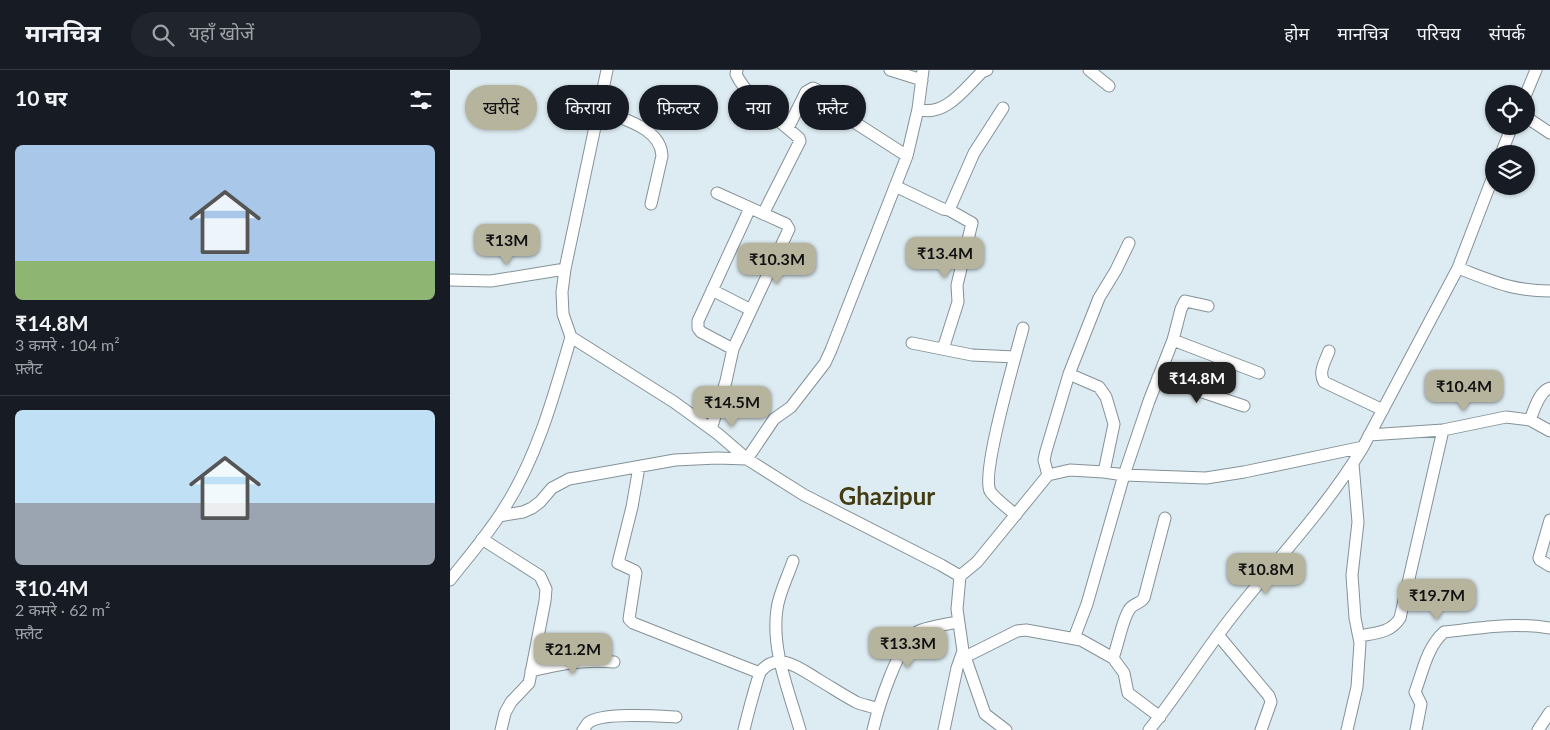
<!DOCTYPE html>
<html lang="hi">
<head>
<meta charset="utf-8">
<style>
  :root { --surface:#171b24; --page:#20242c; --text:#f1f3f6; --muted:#9ea1a6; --line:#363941; --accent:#b7b49e }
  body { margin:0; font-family:Lato,"Noto Sans Devanagari",sans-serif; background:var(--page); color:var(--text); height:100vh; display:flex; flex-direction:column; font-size:19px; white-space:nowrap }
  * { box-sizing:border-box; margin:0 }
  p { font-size:16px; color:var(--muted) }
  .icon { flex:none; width:28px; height:28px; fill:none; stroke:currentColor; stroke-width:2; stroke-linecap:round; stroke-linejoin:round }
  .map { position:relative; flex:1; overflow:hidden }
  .sheet { display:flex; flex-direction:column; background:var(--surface); width:450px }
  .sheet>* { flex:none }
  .hud { position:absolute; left:15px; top:15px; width:475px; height:45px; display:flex; gap:10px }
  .buttons { position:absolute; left:1035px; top:15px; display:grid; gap:10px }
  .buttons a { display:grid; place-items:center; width:50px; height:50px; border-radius:50%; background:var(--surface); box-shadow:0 1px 4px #0004; font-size:25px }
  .price { position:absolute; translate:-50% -42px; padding:0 11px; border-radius:10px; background:var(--accent); color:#111; font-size:16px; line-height:32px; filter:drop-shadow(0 1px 2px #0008) }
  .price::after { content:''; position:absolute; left:50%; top:30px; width:15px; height:11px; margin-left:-8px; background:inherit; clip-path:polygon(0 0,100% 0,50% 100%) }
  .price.on { background:#222; color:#fff }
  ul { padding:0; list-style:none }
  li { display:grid; align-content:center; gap:10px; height:265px; padding:0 15px }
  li+li { border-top:1px solid var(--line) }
  li span { display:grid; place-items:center; height:155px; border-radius:8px; color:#555 }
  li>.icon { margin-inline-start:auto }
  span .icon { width:90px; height:90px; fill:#fffc; stroke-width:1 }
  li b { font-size:21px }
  h2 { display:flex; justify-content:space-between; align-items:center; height:60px; padding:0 15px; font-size:21px }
  .pill { padding:0 18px; border-radius:22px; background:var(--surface); box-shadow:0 1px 4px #0004; font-size:18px; line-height:45px }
  .pill.on { background:var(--accent); color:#111 }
  header { display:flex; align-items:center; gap:30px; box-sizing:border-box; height:70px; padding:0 25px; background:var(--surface); border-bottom:1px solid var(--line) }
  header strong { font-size:24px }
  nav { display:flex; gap:28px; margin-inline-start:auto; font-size:18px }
  .search { width:350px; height:45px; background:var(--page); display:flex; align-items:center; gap:12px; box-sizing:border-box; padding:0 18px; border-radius:28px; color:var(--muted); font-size:19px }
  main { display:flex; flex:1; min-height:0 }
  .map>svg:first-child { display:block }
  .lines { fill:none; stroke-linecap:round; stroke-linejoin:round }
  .minor-casing { stroke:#849297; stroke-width:13 }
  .minor { stroke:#fff; stroke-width:11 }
  .labels { text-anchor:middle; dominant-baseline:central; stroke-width:5; stroke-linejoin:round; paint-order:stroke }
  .town-label { font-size:24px; font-weight:bold; fill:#433b11; stroke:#ddecf2 }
</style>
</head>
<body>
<header>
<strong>मानचित्र</strong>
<div class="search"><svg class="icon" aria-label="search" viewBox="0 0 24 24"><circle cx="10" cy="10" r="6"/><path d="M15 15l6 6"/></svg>यहाँ खोजें</div>
<nav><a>होम</a><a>मानचित्र</a><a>परिचय</a><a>संपर्क</a></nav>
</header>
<main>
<section class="sheet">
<h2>10 घर<svg class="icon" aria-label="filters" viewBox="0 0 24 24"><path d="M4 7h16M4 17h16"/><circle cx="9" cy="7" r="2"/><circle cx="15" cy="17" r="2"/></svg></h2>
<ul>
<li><span style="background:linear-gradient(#a9c7e8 75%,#8fb573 0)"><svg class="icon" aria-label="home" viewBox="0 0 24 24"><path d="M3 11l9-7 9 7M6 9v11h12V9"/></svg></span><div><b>₹14.8M</b><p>3 कमरे · 104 m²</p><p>फ़्लैट</p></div></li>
<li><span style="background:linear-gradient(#bfe0f5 60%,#9aa5b1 0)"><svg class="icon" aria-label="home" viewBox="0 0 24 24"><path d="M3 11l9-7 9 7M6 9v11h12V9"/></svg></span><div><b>₹10.4M</b><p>2 कमरे · 62 m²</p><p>फ़्लैट</p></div></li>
</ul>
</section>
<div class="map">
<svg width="1100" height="660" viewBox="0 0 1100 660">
  <rect width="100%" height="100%" fill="#ddecf2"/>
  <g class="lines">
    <g class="minor-casing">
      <path id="minor" d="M157,0L115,199L112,222L113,244L121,267L224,332L268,364L297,389L354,425L491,495L510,506L507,539L513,581L535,644L556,660
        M287,0L286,4C297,28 329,50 349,68L350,71L313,144
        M440,0L472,10
        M639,0L659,16
        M1076,24L1086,0
        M149,39C171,49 211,57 212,86L201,134
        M468,39C495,48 515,18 532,2L537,0
        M1076,47L1100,63
        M338,58L356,22L363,18L384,28L401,50L457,86
        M1051,84L1062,56
        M445,116L493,139L499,140L524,83L553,38
        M1008,198C1042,211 1062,221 1100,221
        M0,210L41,211L115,199
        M262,220L301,240
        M723,270L809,303
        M462,273L522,285L565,287
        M283,279L251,262L248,258V251L300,138
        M493,279L508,232L507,215L522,153L499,140
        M879,281C875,292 868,302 874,312L933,340
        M619,304L649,317L656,327L664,354L654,402
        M708,307L794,336
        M1080,350C1084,340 1089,321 1100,318
        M261,359L276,311L283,279L339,159L336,154L267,123
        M919,365L993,360L1056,347L1080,350L1100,361
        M189,397L182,437L168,493L185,501L186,503L179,549L183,553L310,603
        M598,405L594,390L596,381L619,304L649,228L666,200L679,173
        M566,445C559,439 544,428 540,421C531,402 566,285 573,258
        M49,446L73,442L82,438L90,432L102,418L119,409L225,390L267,388L297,389L324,349L341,337L375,293L381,280L457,86L468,39L473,0
        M1100,450L1089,488L1090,490L1100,496
        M32,469L90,506L96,519L95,531L79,613L61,632L55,643L51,660
        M343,491C338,506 329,523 327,539C321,580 339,621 350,660
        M510,506L527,492L598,405L620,400L654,402L674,405L756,408L794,402L913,377L1008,198L1044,104
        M0,510C19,486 39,463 55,437C88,385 104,325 121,267
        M768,565L819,626L821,632L811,660
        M909,566C925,563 941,563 950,548L993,360
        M624,568L637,534L674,405L699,331L723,270L731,239L735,231L758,236
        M515,587L567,561L576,560L631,570L663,588C668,575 672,551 679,540C682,534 690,534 694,528L715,448
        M663,588L674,603L678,623L710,647
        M81,601C110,594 134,589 164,592
        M133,660C135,658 136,655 138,653C150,642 209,646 226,647
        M294,660C296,651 308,605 311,601C329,580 352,600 369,610C381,617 393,625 406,632C412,635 421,636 428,639
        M423,660C428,638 448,574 467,562C476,557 497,554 508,552
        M494,660L507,598L513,581
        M699,660C728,624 752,585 780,549C824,492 876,439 913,377
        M897,660L907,617L910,573L905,548L902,505L908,452L903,394
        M966,660L971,634L965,622C973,601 977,577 994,562C1031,558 1063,552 1100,558
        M1088,660L1100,642"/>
    </g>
    <use href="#minor" class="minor"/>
  </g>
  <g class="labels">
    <g class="town-label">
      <text x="437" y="425">Ghazipur</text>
    </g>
  </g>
</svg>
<div class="buttons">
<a><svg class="icon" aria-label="locate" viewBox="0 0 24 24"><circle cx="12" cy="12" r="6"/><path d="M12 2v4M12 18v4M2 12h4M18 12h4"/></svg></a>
<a><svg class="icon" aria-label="layers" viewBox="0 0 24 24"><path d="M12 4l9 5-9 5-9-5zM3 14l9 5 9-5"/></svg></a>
</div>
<b class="price" style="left:57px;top:196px">₹13M</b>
<b class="price" style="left:495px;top:209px">₹13.4M</b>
<b class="price" style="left:327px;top:215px">₹10.3M</b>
<b class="price on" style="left:747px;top:334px">₹14.8M</b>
<b class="price" style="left:1014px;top:342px">₹10.4M</b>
<b class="price" style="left:282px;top:358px">₹14.5M</b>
<b class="price" style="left:816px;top:525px">₹10.8M</b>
<b class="price" style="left:987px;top:551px">₹19.7M</b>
<b class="price" style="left:458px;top:599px">₹13.3M</b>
<b class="price" style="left:123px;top:605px">₹21.2M</b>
<div class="hud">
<a class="pill on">खरीदें</a>
<a class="pill">किराया</a>
<a class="pill">फ़िल्टर</a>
<a class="pill">नया</a>
<a class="pill">फ़्लैट</a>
</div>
</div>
</main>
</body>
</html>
